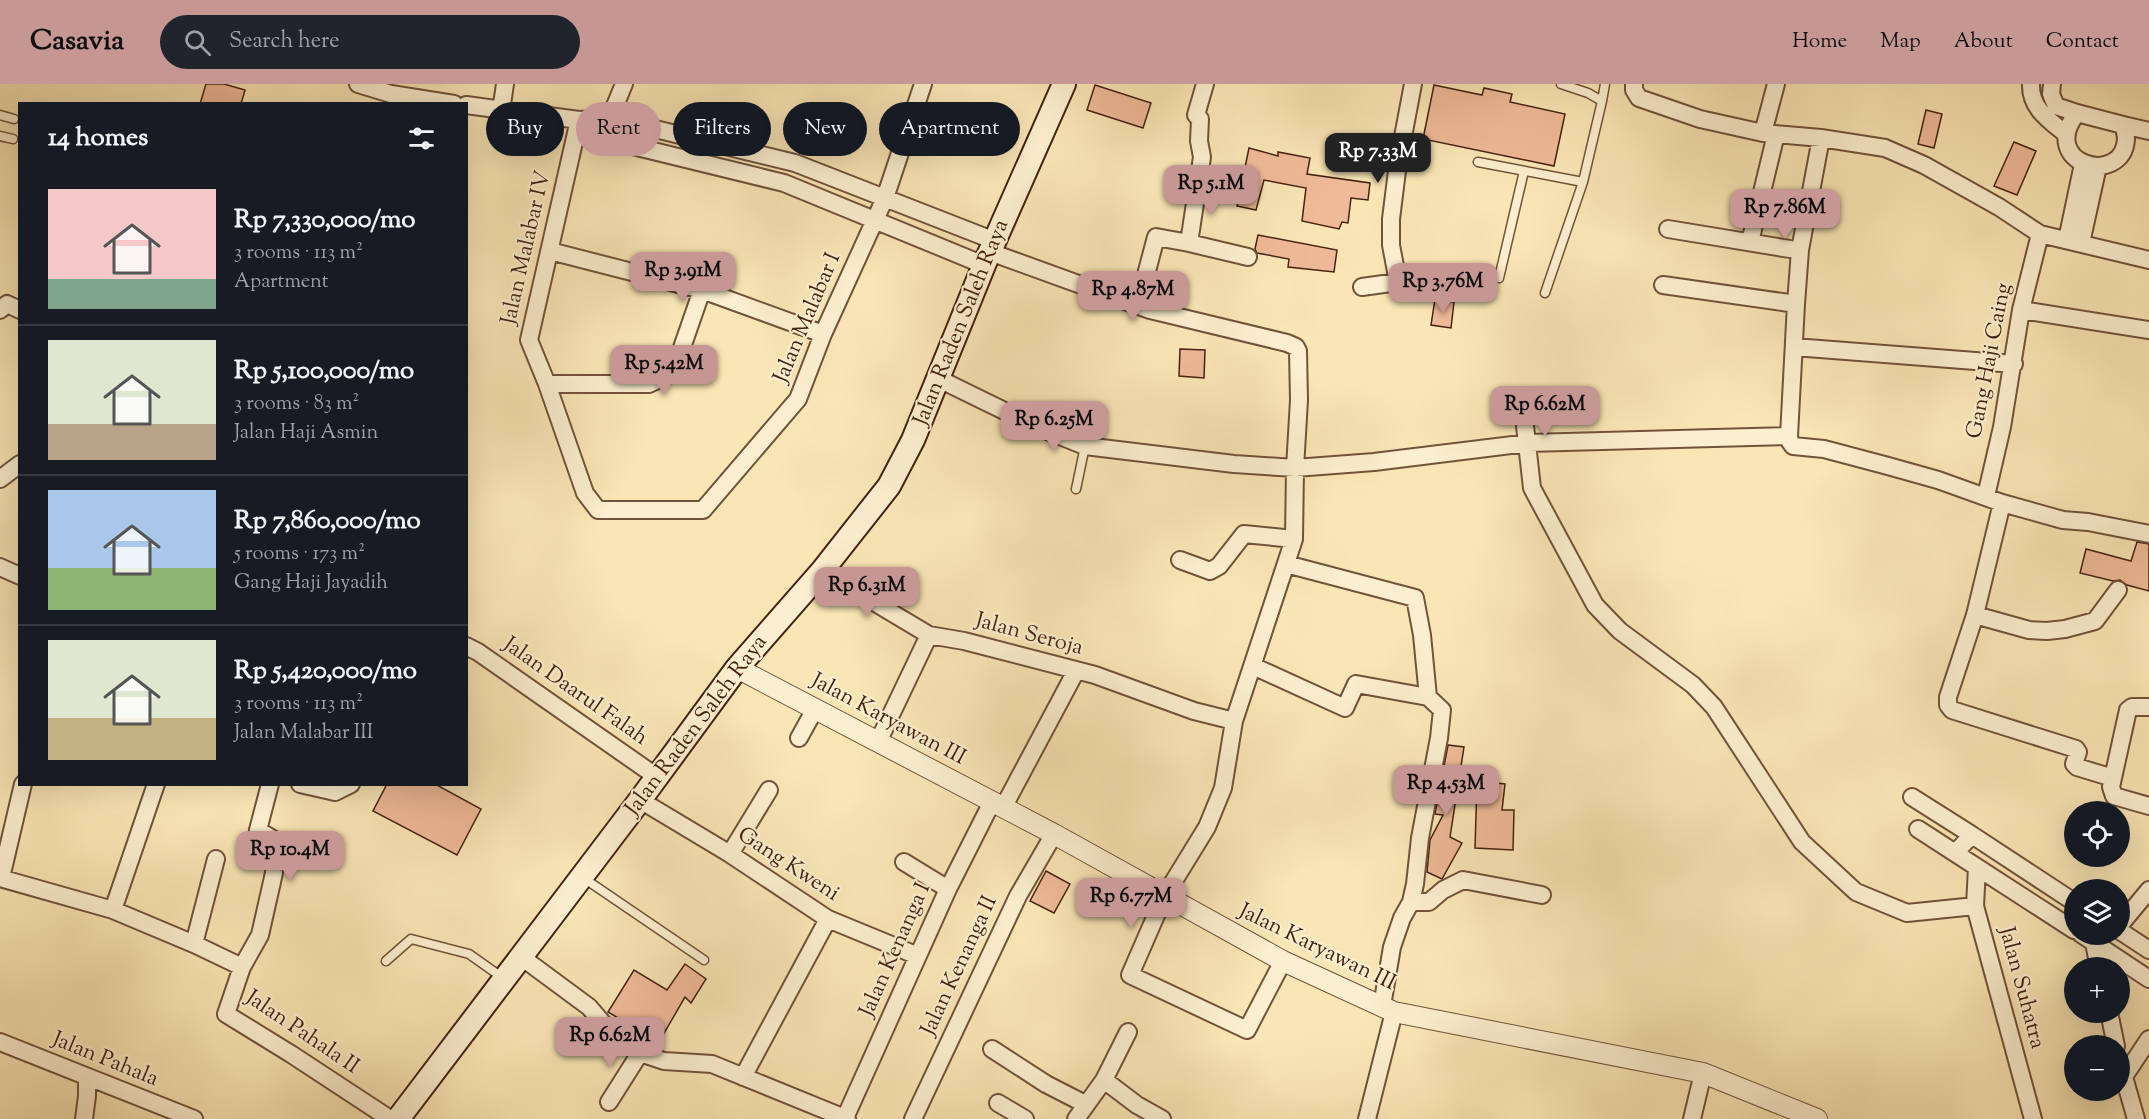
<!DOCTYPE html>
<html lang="en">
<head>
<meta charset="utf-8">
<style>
  :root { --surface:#171b24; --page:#20242c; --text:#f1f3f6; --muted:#9ea1a6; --line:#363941; --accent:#c59692 }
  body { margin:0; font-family:"Sorts Mill Goudy",serif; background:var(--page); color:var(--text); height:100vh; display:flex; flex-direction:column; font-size:22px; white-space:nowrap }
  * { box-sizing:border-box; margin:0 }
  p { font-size:20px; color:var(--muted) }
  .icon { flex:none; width:33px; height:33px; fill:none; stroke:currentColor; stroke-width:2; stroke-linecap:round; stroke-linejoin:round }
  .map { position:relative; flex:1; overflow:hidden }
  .details { position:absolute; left:18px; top:18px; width:450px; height:684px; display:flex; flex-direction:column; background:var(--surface); border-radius:0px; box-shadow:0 6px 24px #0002 }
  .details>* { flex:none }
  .top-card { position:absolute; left:486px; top:18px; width:570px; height:54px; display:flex; gap:12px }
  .tools { position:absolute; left:2064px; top:717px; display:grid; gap:12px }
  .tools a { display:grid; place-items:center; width:66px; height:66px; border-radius:50%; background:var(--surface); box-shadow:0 6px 24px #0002; font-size:30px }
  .price { position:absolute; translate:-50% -51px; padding:0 14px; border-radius:12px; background:var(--accent); color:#111; font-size:20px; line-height:39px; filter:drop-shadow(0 2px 3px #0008) }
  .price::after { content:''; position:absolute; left:50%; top:36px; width:18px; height:14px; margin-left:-9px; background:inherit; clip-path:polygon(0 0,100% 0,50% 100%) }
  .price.current { background:#222; color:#fff }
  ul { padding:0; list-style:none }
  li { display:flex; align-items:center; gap:18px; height:150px; padding:0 30px }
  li+li { border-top:2px solid var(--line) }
  li span { display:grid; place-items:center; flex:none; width:168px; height:120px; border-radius:0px; color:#555 }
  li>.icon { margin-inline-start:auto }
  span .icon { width:72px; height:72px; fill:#fffc; stroke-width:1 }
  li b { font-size:26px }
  h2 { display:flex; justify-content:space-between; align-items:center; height:72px; padding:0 30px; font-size:26px }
  .pill { padding:0 21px; border-radius:27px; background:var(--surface); box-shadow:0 6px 24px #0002; font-size:21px; line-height:54px }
  .pill.current { background:var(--accent); color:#111 }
  header { display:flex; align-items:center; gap:36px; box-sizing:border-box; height:84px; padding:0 30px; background:var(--accent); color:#111 }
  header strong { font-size:28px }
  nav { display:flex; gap:33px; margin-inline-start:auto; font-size:21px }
  .search { width:420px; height:54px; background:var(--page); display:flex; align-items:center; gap:15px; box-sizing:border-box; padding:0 21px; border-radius:33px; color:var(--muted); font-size:22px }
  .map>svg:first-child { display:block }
  .building { fill:#f0ba98; stroke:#452112; stroke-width:1.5 }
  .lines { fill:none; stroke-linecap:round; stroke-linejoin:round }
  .service-casing { stroke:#72523b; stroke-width:11 }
  .minor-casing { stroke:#72523b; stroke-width:20 }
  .tertiary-casing { stroke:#72523b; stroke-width:22 }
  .secondary-casing { stroke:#452112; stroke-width:26 }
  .service { stroke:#fcefcf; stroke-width:8 }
  .minor { stroke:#fcefcf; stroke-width:16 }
  .tertiary { stroke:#fcefcf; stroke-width:20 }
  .secondary { stroke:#fcefcf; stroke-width:22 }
  .labels { text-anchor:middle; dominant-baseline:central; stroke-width:4.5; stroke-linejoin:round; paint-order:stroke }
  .street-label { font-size:22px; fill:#452112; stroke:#fcefcf }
</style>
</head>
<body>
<header>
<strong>Casavia</strong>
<div class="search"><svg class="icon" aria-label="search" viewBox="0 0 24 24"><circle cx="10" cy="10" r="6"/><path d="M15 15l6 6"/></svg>Search here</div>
<nav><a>Home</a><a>Map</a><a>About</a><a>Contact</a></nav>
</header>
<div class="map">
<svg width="2149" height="1035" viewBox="0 0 2149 1035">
  <rect width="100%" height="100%" fill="#fae6b5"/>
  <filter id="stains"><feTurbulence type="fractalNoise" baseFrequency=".00333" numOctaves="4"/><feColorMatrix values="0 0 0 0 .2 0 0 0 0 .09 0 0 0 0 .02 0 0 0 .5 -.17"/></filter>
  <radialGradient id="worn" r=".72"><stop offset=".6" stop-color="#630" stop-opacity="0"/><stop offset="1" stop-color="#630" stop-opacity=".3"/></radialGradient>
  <path class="building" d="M206,0H224L245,6L241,20H200Z
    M1095,1L1151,19L1143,44L1087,26Z
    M1434,1L1482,11L1484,4L1512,10L1510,18L1565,30L1554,82L1423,55Z
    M1926,26L1942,30L1934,64L1918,60Z
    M2014,58L2036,67L2017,111L1994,102Z
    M1249,64L1278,72V68L1310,74L1307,90L1370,99L1368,116L1351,114L1348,139L1342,138L1339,145L1302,137L1306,104L1264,96L1256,126L1237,122Z
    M1258,151L1337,166L1334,188L1288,183L1289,175L1257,169L1255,165Z
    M1435,215L1454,218L1451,244L1431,241Z
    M1180,265L1205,266L1204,294L1179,292Z
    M2137,458L2149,460V507L2127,501L2120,496L2113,497L2080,489L2086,465L2131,477Z
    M1448,661L1464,663L1450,753L1462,759L1442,795L1427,788L1430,756L1443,731L1435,730Z
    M1477,697L1505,700L1502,726H1514L1513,766L1475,764Z
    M387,700H435L481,725L457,771L373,727Z
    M1046,787L1070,800L1054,829L1030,817Z
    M685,880L706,895L691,919L685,913L659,958L608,928L634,886L667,906Z"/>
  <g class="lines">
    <g class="service-casing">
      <path id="service" d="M1602,17L1605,0
        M0,31L14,35
        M0,52L13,55
        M1478,78L1583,98
        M1499,194L1524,87
        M1545,209L1583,98L1602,17L1588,9L1561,0
        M1076,405L1085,362
        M582,793L704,876
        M386,877L411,855L469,870L503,894"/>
    </g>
    <g class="minor-casing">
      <path id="minor" d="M358,0L391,10L454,20
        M1634,0V6L1639,14L1700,35L1763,49L1821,54L1885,64L1924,81L1999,123L2040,150L2149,176
        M2031,0C2030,24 2049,36 2066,50
        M2052,0L2051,10L2056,22L2077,29
        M466,21L579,36L610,34L795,79L995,157
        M501,27L505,0
        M2077,29L2123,41C2124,45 2126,50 2126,55C2123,104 2037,80 2077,29Z
        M610,34L624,0
        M579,36L529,256L547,300L585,409L598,426H703L798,315L823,250L885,114L923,0
        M579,36L600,54L784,99L984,181
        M2123,41L2149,47
        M1763,49L1776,0
        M1821,54L1800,166L1796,220L1789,352L1790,358L1793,362L1824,365L1888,382L1938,396L2002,419L2063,436L2088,438L2149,450
        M1668,145L1790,165
        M2067,156L2083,80
        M1750,158L1776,50
        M1189,159L1248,173
        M2081,159L2098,82
        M550,167L702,206L823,250
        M990,168L1150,226L1287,259L1296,263L1298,267L1299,316L1295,384L1294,455L1234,637L1223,704L1207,743L1164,813L1130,891L1247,946L1283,877
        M1663,201L1796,220
        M1362,203L1398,198L1391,161V135L1398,79L1413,0
        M1138,221L1156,153L1189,159L1202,73L1199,57L1200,35L1196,31L1205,0
        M0,226L7,220L20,226
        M2021,226L2149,246
        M1794,263L2014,280
        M939,295L1035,342L1085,362L1234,380L1295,384L1374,378L1528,359L1789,352
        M547,300H649L666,292L677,278L702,206
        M1524,333L1532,404L1595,521L1620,547L1693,601L1714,623L1802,758L1856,808L1907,829L1975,822
        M0,395L20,380
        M1986,412L2002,343L2021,226L2040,150
        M2002,419L1975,531L1948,613V621L1952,626L2076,665L2078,668L2074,680L2077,683L2113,694
        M1180,476L1210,487L1219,482L1244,450L1294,455
        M1286,480L1415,514L1422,551L1428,613L1442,626L1439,654L1420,754L1415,800L1411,818L1402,834L1392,863L1382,922
        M0,483L20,492
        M822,487L929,551L964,557L1095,591L1194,627L1234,637
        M1975,531L2029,546L2047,547L2065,545L2095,537L2118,506
        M466,562L478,568L657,693
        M1253,582L1345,624L1356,600L1428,613
        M2149,623H2132L2128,626L2111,703L2114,712L2149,722
        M799,654L815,625
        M878,658L929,551
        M270,700L258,746L273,755L274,789L260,851L242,883L226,930L291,970L390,1035
        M300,700L335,708L351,700
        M1912,713L1972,751
        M640,716L730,770L828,835L918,872
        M1003,724L1076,587
        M1918,745L1955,769
        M730,770L769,706
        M904,778L948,805
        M1977,783L1975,822L2033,1035
        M0,794L113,826L194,860L242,883
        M1,794L23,700
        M1411,818H1429L1443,806L1463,796L1542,811
        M2074,818L1972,751L1955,769L2074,846
        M113,826L156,700
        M2120,841L2149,806
        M2120,847L2149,866
        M2081,850L2149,895
        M2094,859L2099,884
        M194,860L216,775
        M520,872L589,923L607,944L640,969L664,977L712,980L847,1035
        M2109,928L2116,962
        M0,958L194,1035
        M992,965L1046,1000L1085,1020
        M2120,979L2136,1035
        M743,993L828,835
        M2123,994L2149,955
        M1104,996L1137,1021L1162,1035
        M609,1018L640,969
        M998,1019L1025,1035
        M845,1034L948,805L992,718
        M84,1035L87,1012V994
        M913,1035L1018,812L1054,750
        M1076,1035L1104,996L1128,948
        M1367,1035L1394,928
        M1692,1035L1703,989"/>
    </g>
    <g class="tertiary-casing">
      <path id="tertiary" d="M737,584L1054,750L1283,877L1394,928L1703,989L1817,1035"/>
    </g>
    <g class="secondary-casing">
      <path id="secondary" d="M398,1035L640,716L737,584L822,487L889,402L913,356L984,181L1064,0"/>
    </g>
    <use href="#service" class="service"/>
    <use href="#minor" class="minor"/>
    <use href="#tertiary" class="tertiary"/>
    <use href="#secondary" class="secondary"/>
  </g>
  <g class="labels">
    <g class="street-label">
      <text transform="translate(527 164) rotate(-77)">Jalan Malabar IV</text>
      <text transform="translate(808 234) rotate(-67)">Jalan Malabar I</text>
      <text transform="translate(962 239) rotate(-68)">Jalan Raden Saleh Raya</text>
      <text transform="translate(1990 277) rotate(-79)">Gang Haji Caing</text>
      <text transform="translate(1029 551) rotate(15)">Jalan Seroja</text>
      <text transform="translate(575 608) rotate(35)">Jalan Daarul Falah</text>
      <text transform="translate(888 636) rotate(28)">Jalan Karyawan III</text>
      <text transform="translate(697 642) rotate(-53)">Jalan Raden Saleh Raya</text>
      <text transform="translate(788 781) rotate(33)">Gang Kweni</text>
      <text transform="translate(1317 864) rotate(26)">Jalan Karyawan III</text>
      <text transform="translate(896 866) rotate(-66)">Jalan Kenanga I</text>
      <text transform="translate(960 882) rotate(-65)">Jalan Kenanga II</text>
      <text transform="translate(2021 904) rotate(75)">Jalan Suhatra</text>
      <text transform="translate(302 949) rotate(34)">Jalan Pahala II</text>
      <text transform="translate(105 976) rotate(22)">Jalan Pahala</text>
    </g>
  </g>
  <rect width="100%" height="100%" filter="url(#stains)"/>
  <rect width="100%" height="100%" fill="url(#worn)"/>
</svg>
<div class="tools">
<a><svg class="icon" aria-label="locate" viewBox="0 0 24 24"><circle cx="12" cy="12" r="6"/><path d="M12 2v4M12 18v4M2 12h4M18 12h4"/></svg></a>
<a><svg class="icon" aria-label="layers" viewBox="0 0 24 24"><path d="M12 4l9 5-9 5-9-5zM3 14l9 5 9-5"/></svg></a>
<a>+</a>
<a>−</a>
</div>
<b class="price current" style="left:1378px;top:100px">Rp 7.33M</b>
<b class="price" style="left:1211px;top:132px">Rp 5.1M</b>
<b class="price" style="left:1785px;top:156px">Rp 7.86M</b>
<b class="price" style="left:683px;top:219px">Rp 3.91M</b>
<b class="price" style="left:1443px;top:230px">Rp 3.76M</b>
<b class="price" style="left:1133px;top:238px">Rp 4.87M</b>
<b class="price" style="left:664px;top:312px">Rp 5.42M</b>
<b class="price" style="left:1545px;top:353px">Rp 6.62M</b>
<b class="price" style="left:1054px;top:368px">Rp 6.25M</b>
<b class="price" style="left:867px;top:534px">Rp 6.31M</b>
<b class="price" style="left:1446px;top:732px">Rp 4.53M</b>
<b class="price" style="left:290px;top:798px">Rp 10.4M</b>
<b class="price" style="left:1131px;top:845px">Rp 6.77M</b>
<b class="price" style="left:610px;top:984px">Rp 6.62M</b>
<div class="top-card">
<a class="pill">Buy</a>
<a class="pill current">Rent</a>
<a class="pill">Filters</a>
<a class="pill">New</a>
<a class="pill">Apartment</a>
</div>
<section class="details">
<h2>14 homes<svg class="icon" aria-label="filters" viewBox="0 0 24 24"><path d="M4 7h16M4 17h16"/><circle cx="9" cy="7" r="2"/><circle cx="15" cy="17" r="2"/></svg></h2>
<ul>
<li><span style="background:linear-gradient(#f6c9c9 75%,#7fa58c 0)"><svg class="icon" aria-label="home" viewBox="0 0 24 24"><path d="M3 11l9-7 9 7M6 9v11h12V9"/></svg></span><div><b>Rp 7,330,000/mo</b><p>3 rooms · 113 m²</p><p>Apartment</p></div></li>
<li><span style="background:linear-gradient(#dfe7d0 70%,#b9a48a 0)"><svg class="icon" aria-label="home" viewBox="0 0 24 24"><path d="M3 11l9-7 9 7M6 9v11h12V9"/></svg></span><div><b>Rp 5,100,000/mo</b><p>3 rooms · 83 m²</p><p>Jalan Haji Asmin</p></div></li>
<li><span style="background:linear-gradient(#a9c7e8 65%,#8fb573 0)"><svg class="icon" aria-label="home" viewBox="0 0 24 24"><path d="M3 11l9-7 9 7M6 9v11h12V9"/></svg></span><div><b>Rp 7,860,000/mo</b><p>5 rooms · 173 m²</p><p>Gang Haji Jayadih</p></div></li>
<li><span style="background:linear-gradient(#dfe7d0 65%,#c2b280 0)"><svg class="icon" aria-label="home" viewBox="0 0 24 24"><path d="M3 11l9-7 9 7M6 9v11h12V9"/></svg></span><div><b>Rp 5,420,000/mo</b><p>3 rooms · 113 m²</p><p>Jalan Malabar III</p></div></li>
</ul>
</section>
</div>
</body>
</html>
